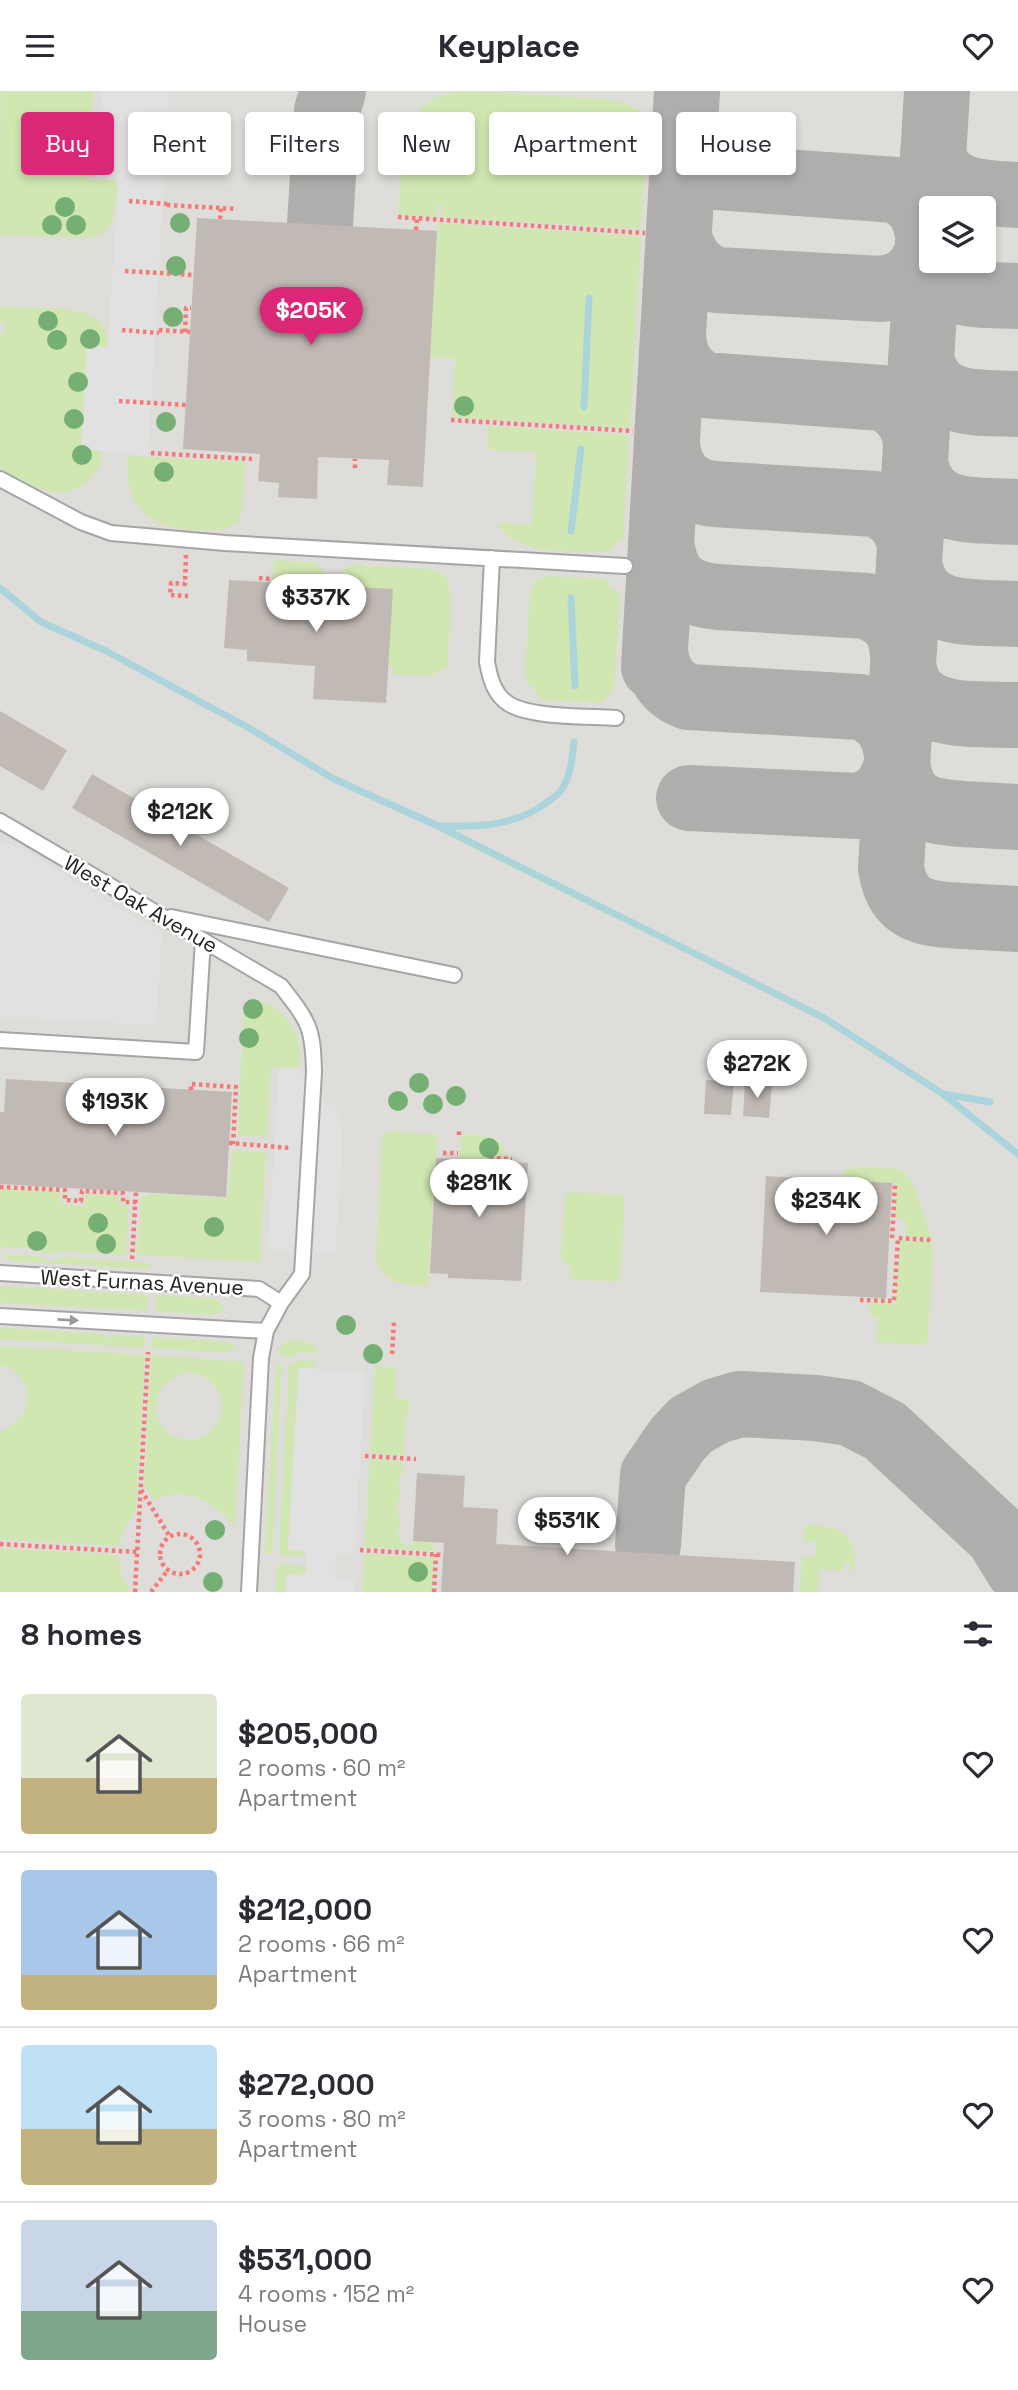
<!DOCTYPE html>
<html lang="en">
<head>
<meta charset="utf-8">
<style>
  :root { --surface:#fff; --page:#f7f7f7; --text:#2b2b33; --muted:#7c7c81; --line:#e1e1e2; --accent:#db2777 }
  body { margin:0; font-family:"Space Grotesk",sans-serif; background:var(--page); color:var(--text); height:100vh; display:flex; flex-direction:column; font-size:26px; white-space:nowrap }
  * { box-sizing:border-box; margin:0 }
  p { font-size:23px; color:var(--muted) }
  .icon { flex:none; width:38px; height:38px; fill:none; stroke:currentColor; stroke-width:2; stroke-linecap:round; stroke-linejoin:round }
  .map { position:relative; height:1501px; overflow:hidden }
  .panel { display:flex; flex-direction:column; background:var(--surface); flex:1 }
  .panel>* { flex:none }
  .guide { position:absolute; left:21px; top:21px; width:976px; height:63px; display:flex; gap:14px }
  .buttons { position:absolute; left:919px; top:105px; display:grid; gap:14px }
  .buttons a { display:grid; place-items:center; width:77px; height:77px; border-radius:7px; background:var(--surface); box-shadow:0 4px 10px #0003; font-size:35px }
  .price { position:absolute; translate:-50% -60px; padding:0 16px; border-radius:24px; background:#fff; color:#222; font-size:23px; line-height:46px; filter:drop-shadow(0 2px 4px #0008) }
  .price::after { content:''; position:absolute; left:50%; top:42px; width:21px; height:16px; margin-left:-10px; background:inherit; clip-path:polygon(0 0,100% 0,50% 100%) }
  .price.selected { background:var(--accent); color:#fff }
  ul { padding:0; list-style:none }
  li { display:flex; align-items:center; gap:21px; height:175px; padding:0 21px }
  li+li { border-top:2px solid var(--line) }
  li span { display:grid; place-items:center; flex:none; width:196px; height:140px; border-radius:7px; color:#555 }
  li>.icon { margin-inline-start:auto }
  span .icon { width:84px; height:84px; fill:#fffc; stroke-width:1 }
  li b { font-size:30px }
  h2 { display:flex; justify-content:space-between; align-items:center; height:84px; padding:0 21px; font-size:30px }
  .chip { padding:0 24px; border-radius:7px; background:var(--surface); box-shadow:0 4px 10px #0003; font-size:24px; line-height:63px }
  .chip.selected { background:var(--accent); color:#fff }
  header { display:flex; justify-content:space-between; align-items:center; height:91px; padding:0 21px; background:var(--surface); font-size:32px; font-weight:700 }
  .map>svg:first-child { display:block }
  .airport { fill:#dfddd9; fill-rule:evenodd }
  .grass { fill:#d0e7b1; fill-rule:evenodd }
  .parking { fill:#e1e1e1 }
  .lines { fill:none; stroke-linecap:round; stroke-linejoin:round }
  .stream { stroke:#abd4dc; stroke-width:7 }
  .taxiway { stroke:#b0aeac; stroke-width:66 }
  .building { fill:#c1b9b4 }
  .lane-casing { stroke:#a5a5a5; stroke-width:18 }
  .path { stroke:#f37a76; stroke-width:4.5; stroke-dasharray:3.5 3.5; stroke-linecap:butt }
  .lane { stroke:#fff; stroke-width:14 }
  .tree { fill:#75af73 }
  .oneway { fill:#9b9b9b }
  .labels { text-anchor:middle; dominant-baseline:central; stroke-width:5; stroke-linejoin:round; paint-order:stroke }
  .street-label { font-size:21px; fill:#212121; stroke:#fff }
</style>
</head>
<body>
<header><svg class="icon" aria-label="menu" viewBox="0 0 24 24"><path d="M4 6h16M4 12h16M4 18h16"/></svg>Keyplace<svg class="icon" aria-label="heart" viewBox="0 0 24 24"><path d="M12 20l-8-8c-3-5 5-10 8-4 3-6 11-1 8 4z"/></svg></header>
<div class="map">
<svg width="1018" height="1501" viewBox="0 0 1018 1501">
  <rect width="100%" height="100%" fill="#f0ede8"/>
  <path class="airport" d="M0,0H1018V1501H0ZM931,117H984V170H931Z"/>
  <path class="grass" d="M1,0H93L88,89H116L118,92L113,129L102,142L91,147L0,144Z
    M464,0L615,9C626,14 637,16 647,25L641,138L441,126L442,113L437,112V126L398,123L402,59H404C407,35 418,13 442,4C449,2 458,2 464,0Z
    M438,132L641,145L630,337L452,326L455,267L430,266Z
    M0,215C15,216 30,217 46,217C74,219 110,218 107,257L87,256L81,357L101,360C103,370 97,382 89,389C60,416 29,393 0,377V243L5,242V232H0Z
    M488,335L629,344L623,449H620L608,461C573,459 518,467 496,432L532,434L536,362L487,358Z
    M130,365L245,371L242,421C240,426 238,431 233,434C222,443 177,439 164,434C154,430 145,424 138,415C128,401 127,385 127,368Z
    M274,469L316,472L324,481V494L273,491Z
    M354,474L431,478L445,485C456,503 447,551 448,574L432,585L393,583V576H388L341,495L344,478Z
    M547,485L607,488L608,494L620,504L614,599L600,612L543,609L527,592L525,583L530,503L535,491Z
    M249,909C278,905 312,951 297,977L271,976L267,1046L238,1045L244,918Z
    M391,1040L437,1044L428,1195C402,1192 388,1196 376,1169L382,1048L385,1042Z
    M461,1044C479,1045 504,1042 505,1065L484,1064V1069L460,1068Z
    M233,1059L266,1061L260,1171L137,1164L141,1106L156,1103L227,1107Z
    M852,1076C865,1077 892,1075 903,1080C915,1086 927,1134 931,1147L905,1146L906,1130L903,1128L895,1127L897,1092L841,1089L844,1079Z
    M0,1097L61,1101L60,1113L85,1115V1103L119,1105V1114H129L126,1164L66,1160L47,1163L37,1158L0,1156Z
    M567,1101L625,1104L620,1191L569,1188L570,1173L563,1172L561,1165L565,1106H567Z
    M900,1149L930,1151L933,1160L928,1248L925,1254L877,1251L878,1226L869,1225L870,1212L896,1213Z
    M0,1163L37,1165L49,1170L65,1166L150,1172L149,1178L10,1170Z
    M0,1195L148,1204L147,1220L0,1212Z
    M156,1204L216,1208L224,1216L222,1220L215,1224L155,1221Z
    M0,1237L105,1243L106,1248H109L110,1244L145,1246V1257L0,1248Z
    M153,1246L220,1250L237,1255L228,1262L152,1257Z
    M293,1249L311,1252L318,1262H300L290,1266L277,1263L282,1253Z
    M0,1255L145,1264L136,1421L125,1435L119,1455L0,1448V1340C35,1329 38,1283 0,1274Z
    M151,1264L244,1271L235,1437C216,1412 185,1393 153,1409L144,1393ZM190,1281C212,1286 229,1304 220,1328C215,1338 207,1346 196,1348C151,1356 137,1290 190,1281Z
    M302,1269L318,1272L312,1277H298L288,1459L302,1460L307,1463L301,1465L279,1464L289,1273Z
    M276,1273H282L272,1463L265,1462Z
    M375,1275L396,1276V1307L409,1308V1319L404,1331L407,1340L404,1347V1365L370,1362Z
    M370,1368L403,1370V1381L398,1389L401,1404L396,1417L400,1430L398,1445L405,1456L410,1454L413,1450L434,1452L433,1460L365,1456Z
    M804,1434C838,1434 858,1442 855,1480H850L851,1473L844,1472L843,1480L819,1478L818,1501H800L802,1466H816V1451L803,1450Z
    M0,1457L118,1464L121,1484L131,1501H0Z
    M365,1463L434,1467L432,1501H362Z
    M278,1473L307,1476L303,1484L286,1483L285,1501H276Z"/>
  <path class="parking" d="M102,0H169L148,365L81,358L87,255L108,256L118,89L97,87Z
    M0,749L31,762L129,824L162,841L156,934L0,926Z
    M279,978L298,979L324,1002L323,1008L326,1013L335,1014L339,1024L343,1049L335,1163L268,1159Z
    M299,1277L365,1281L355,1463L340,1462L335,1468V1483L339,1487H354L353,1501H286L287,1484L302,1485L307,1479V1463L302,1460L288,1459Z"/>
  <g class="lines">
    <path class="stream" d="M584,316L589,207
      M571,440L581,358
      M0,497L41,531L106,560L249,637L334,688L438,735L824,927L943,1003L1018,1063
      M571,507L575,595
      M442,735C479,736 515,735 546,712C551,708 559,704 562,698C571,683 572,668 574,651
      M944,1003L990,1011"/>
    <path class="taxiway" d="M937,0L891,777C898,821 925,823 963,825C982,826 1000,827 1018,828
      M685,44C688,64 697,78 716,86L896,99C916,109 925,122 928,144
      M933,62C942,103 983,102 1018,104
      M320,133L327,20L333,0
      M679,145C683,166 695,182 716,189L882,198C906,194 919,184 927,161
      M927,161C937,210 980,203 1018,205
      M673,245C675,269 683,282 704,294L882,307C903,315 915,332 916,355
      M921,269C935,318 977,311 1018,313
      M667,352C669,381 685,400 714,403L875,413C895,420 905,433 910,453
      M915,371C926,427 973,418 1018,421
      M661,451C666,488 680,502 718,506L867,515C892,525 901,537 903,564
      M909,471C917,530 973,520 1018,523
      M655,559C657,581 666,598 689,606L860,616C884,624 894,640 897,664
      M903,572C909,632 973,622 1018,624
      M654,576L687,0
      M897,672C903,715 924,720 963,723C981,724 1000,725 1018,726
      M689,707L858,715C880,710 892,695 897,672
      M648,1454L653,1384L677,1349L691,1334L716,1320L740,1313L816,1317L850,1322L885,1340L998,1445L1018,1478"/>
  </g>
  <path class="building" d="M197,127L437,140L423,396L387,394L389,369L318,366L317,408L278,406L279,392L258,390L260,363L183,358Z
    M229,489L393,498L386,612L313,608L315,575L247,570V559L224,557Z
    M0,620L67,659L43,700L0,675Z
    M92,683L289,797L269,831L72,717Z
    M6,988L232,1001L226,1106L0,1093V1021H4Z
    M706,989L734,990L731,1024L704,1023Z
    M745,991L772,993L769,1027L743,1025Z
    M436,1067L528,1072L521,1190L448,1187V1183L430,1182Z
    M766,1085L892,1092L886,1207L760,1201Z
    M417,1382L465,1385L463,1416L498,1418L496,1453L795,1471L793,1501H441L444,1452L413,1450Z"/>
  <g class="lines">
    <g class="lane-casing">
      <path id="lane" d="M0,388L81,431L111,442L225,452L625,475
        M492,467L487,571C490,587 494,604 509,613C531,627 589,625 616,627
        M0,730L281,895C309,931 313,936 314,981L302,1183L281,1212L266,1240L261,1267L249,1501
        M171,826L454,884
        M0,949L196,961L203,849
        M0,1182L259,1198L281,1212
        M0,1225L266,1240"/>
    </g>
    <path class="path" d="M129,110L167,113
      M167,114L237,118
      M398,126L645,142
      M220,128L221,117
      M416,139L417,128
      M125,180L193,184
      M122,239L159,242
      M159,239L190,241
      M185,241L186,217H191
      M119,310L186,314
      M451,329L633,340
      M151,362L252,368
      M355,377V368
      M186,464L185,493L171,492L170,504L188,505
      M259,487L271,488
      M191,999V993L236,996L233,1053
      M459,1044V1037
      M229,1052L291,1057
      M443,1062H458
      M490,1067L512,1068
      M0,1096L65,1099V1109L81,1110L82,1100L123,1102V1111H136
      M892,1147L895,1094
      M132,1168L136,1101
      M860,1209L894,1210L898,1147L931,1149
      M392,1263L394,1231
      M365,1365L416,1368
      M141,1399L170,1446
      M160 1463a20 20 0 1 1 40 0a20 20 0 1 1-40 0Z
      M0,1453L137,1461
      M360,1459L444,1464
      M135,1501L148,1261
      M151,1501L168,1479
      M434,1501L436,1463"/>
    <use href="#lane" class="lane"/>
  </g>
  <g class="tree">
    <circle cx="93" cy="64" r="10"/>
    <circle cx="65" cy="116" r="10"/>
    <circle cx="180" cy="132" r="10"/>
    <circle cx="52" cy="134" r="10"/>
    <circle cx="76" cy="134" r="10"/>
    <circle cx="176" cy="175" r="10"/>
    <circle cx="173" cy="226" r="10"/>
    <circle cx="48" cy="230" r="10"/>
    <circle cx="90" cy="248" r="10"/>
    <circle cx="57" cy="249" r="10"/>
    <circle cx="78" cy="291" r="10"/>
    <circle cx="464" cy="315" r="10"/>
    <circle cx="74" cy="328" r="10"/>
    <circle cx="166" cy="331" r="10"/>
    <circle cx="82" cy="364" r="10"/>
    <circle cx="164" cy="381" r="10"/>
    <circle cx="253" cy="918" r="10"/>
    <circle cx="249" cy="947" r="10"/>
    <circle cx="419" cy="992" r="10"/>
    <circle cx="456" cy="1005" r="10"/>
    <circle cx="398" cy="1010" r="10"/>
    <circle cx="433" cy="1013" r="10"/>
    <circle cx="489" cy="1057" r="10"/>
    <circle cx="98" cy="1132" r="10"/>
    <circle cx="214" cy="1136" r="10"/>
    <circle cx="37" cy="1150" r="10"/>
    <circle cx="106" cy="1153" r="10"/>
    <circle cx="346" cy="1234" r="10"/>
    <circle cx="373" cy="1263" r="10"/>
    <circle cx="215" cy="1439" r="10"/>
    <circle cx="418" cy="1481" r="10"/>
    <circle cx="213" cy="1491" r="10"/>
  </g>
  <defs><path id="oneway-solid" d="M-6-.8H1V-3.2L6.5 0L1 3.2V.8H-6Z" transform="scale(1.75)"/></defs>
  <use class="oneway" href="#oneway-solid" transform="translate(68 1229) rotate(3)"/>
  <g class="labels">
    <g class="street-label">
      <text transform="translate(141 813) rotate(30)">West Oak Avenue</text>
      <text transform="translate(142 1191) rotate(3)">West Furnas Avenue</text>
    </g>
  </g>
</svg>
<div class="buttons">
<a><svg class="icon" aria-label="layers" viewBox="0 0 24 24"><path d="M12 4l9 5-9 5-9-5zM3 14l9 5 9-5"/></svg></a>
</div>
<b class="price selected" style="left:311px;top:256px">$205K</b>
<b class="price" style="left:316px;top:543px">$337K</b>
<b class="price" style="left:180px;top:757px">$212K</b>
<b class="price" style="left:757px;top:1009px">$272K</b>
<b class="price" style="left:115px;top:1047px">$193K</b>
<b class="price" style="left:479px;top:1128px">$281K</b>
<b class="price" style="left:826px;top:1146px">$234K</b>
<b class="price" style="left:567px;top:1466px">$531K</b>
<div class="guide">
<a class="chip selected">Buy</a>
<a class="chip">Rent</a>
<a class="chip">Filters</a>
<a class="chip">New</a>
<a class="chip">Apartment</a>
<a class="chip">House</a>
</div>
</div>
<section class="panel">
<h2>8 homes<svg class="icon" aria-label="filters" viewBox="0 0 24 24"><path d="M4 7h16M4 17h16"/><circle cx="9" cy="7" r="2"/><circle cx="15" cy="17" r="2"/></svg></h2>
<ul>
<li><span style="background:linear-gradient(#dfe7d0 60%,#c2b280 0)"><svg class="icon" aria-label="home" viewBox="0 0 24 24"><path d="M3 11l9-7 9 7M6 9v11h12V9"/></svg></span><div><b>$205,000</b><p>2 rooms · 60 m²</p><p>Apartment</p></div><svg class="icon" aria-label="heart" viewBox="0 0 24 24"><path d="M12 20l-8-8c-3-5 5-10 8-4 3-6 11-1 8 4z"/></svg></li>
<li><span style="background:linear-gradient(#a9c7e8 75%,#c2b280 0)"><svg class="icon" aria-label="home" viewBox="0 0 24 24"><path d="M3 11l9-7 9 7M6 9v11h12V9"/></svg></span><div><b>$212,000</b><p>2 rooms · 66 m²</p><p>Apartment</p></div><svg class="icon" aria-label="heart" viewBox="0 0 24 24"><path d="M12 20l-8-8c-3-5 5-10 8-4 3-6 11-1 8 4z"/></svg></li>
<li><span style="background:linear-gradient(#bfe0f5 60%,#c2b280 0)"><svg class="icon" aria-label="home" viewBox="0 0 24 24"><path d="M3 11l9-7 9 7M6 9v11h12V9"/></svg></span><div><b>$272,000</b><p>3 rooms · 80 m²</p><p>Apartment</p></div><svg class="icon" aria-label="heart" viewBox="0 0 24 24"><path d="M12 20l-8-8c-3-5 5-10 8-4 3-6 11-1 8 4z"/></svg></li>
<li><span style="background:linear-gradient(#c9d6e8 65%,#7fa58c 0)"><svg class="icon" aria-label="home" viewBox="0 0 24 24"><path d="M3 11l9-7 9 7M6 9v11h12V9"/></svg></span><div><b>$531,000</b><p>4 rooms · 152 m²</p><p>House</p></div><svg class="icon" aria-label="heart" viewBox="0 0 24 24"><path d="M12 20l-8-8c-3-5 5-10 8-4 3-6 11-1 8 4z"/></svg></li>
</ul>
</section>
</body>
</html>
